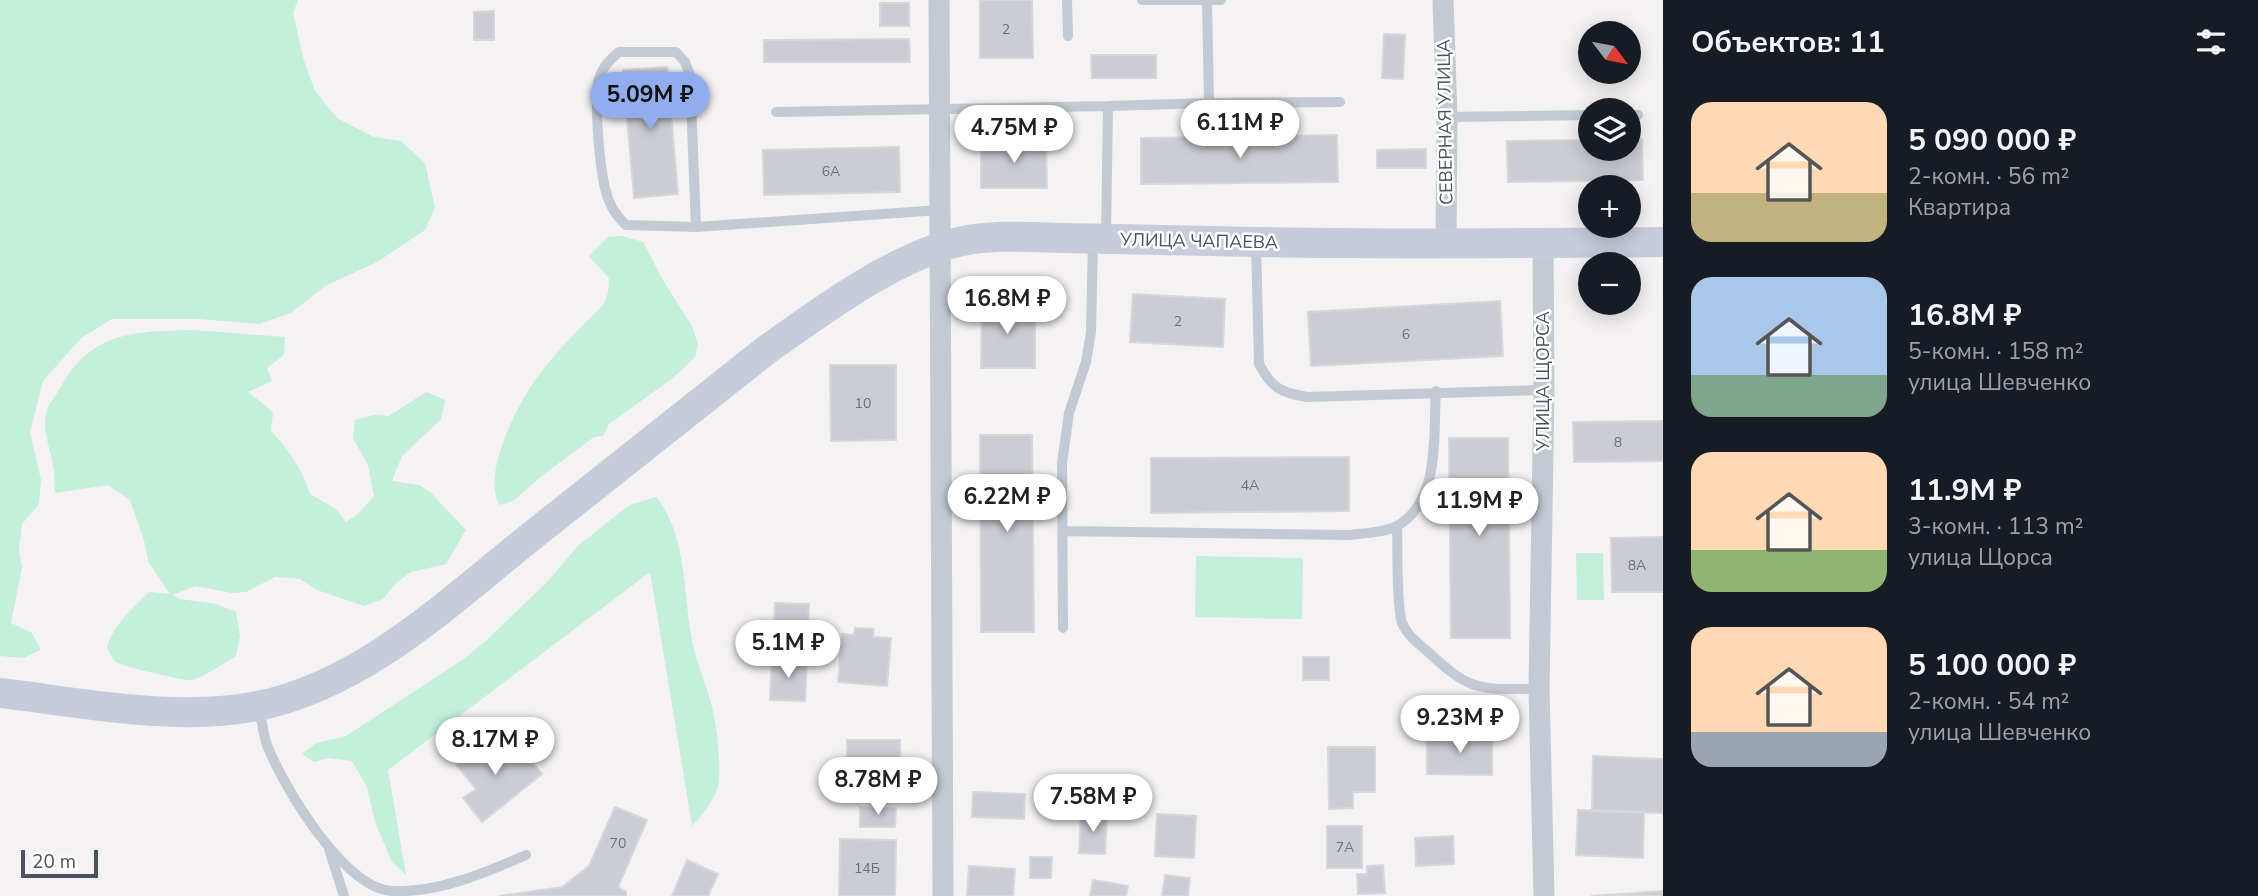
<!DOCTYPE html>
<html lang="ru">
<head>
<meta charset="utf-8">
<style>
  :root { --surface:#171b24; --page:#20242c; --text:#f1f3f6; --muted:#9ea1a6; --accent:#92aded }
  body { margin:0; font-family:"Nunito Sans",sans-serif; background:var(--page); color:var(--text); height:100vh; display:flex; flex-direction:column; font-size:26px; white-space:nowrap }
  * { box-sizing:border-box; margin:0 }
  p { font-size:23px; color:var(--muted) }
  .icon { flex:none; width:38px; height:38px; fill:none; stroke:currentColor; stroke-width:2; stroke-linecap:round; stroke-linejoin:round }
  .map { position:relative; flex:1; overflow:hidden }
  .drawer { display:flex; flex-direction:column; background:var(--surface); width:595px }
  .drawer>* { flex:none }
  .needle { width:46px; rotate:122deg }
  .controls { position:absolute; left:1578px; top:21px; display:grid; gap:14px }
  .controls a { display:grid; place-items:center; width:63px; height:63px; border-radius:50%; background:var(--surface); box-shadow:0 4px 18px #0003; font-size:35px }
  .scale { position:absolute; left:21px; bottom:18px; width:77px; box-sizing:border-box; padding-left:7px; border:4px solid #4a525f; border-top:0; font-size:19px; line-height:24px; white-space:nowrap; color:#4a525f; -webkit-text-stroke:5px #fff; paint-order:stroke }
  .price { position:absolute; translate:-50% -60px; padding:0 16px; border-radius:24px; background:#fff; color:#222; font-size:23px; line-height:46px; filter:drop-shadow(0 2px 4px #0008) }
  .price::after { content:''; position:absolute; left:50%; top:42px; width:21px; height:16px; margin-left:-10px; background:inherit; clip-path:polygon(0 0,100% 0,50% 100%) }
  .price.selected { background:var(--accent); color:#111 }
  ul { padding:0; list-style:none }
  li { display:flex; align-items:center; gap:21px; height:175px; padding:0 28px }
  li span { display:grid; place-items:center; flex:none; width:196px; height:140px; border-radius:21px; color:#555 }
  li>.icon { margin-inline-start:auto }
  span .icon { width:84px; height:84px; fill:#fffc; stroke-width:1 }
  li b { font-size:30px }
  h2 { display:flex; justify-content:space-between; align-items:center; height:84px; padding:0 28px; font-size:30px }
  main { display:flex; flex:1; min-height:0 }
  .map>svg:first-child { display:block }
  .green { fill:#c3efdb }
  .building { fill:#cccdd4; stroke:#d6d7dd; stroke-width:2 }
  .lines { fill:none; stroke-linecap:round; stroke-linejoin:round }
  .lane { stroke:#c3cad3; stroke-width:10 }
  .street { stroke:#c3cad3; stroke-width:21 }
  .secondary { stroke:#c6ccda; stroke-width:30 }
  .labels { text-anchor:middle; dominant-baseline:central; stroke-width:5; stroke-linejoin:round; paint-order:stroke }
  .number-label { font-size:14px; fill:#6a717c }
  .street-label { font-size:18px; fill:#4a525f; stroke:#fff }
</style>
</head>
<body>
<main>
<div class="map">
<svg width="1663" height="896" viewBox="0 0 1663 896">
  <rect width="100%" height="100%" fill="#f4f2f2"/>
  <path class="green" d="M0,0H298L293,13L304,61L315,91L337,118L374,137L401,141L425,163L435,208L425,230L377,262L325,286L291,313L259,324L199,319H112L81,338L43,381L30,432L41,480L39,504L22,524L19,550L22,567L11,623L32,633L41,650L23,658L0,656Z
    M622,236L643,242L664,282L692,326L698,344L695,357L673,378L609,424L603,436L594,437L543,475L513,501L500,505C480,476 519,401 538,376C557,350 582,327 604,304L608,293L609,278L589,256L608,237Z
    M191,330L285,337L284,355L267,368L272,381L248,392L273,412L271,431C289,450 302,469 310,494L336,509L346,522L358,514L374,496L368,465L353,438L355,420L374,415L389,416L426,392L445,400L441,419L402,456L392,481L419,485L430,492L466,530L446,564L411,572L396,583L383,599L364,606L317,590L300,579L275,577L246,592L232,593L195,586L173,595L180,599L216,604L236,612L240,636L236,656C224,663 203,678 191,680C185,681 121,666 116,662C112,659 110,653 107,648C112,626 133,608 149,592L170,594L148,561L144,540L130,500L108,485L55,493C54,486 55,478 54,471C52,453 42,433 46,413C48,404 57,394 62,385C93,331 134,332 191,330Z
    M656,497C688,535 683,599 693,645C697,663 704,679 709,696C717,723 720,753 719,781C718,795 702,816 692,826L650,572L388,770L406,875L392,862L375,822L367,787L352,761L328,758L314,762L302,754L316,743L344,737L360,727L465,658L489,638L548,581L578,546L614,517L630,505Z
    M1576,553H1603L1604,600H1577Z
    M1196,556L1303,558L1302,619L1195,617Z"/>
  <path class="building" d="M980,0H1032L1033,58H980Z
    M880,3H909V26H880Z
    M494,11V40H474V12Z
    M1384,34L1405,35L1403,79L1382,78Z
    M909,39L910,62H764V40Z
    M1091,55H1156V78H1092Z
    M667,67L678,194L634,198L623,70Z
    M1337,135L1338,182L1141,184V138Z
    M1629,139H1642L1643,180L1508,182L1507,141L1591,140V149H1629Z
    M1046,141L1047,188H981V142Z
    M899,147L900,192L764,195L763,150Z
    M1426,149V168H1377V150Z
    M1133,294L1225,299L1223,347L1130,342Z
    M982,301H1025V318H1035V368H981Z
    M1500,301L1503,356L1311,366L1308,312Z
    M830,365H896V440L831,441Z
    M1663,421V461L1574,462L1573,422Z
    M980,435H1032L1034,632H981Z
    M1449,438H1508L1510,638H1451Z
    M1349,457V511L1151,513V458Z
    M1663,537V592H1612L1611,538Z
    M775,603L809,604L807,645L773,644Z
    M855,628L874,629L873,637L891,638L887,686L838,682L842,634L854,635Z
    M1303,657H1329V680H1303Z
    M772,658L807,660L805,701L770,700Z
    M1427,735H1492V775L1427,774Z
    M487,738L506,761L521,748L542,774L482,822L463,798L476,789L455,763Z
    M847,740H900V782H847Z
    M1328,747H1375V792H1353V808L1329,809Z
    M1593,756L1663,759V813L1592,811Z
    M973,792L1025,794L1024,819L972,817Z
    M615,807L647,820L618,887L626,892V896H499L562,887L589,866Z
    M860,807L896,808L895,827H860Z
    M1578,810L1644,812L1643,858L1576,855Z
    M1081,813L1107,815L1105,854L1079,853Z
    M1157,814L1196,816L1194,858L1155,856Z
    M1327,826H1362V868H1327Z
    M1453,836L1454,864L1416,866L1415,838Z
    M840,839L896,840L895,896H839Z
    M1030,857H1052L1051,878H1030Z
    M687,860L718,874L708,896H672Z
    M1383,865L1385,893L1358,894L1357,874H1367V866Z
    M969,866L1015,869L1013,896H967Z
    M1165,875L1190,878L1188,896H1162Z
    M1093,880L1128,886L1126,896H1090Z
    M1663,891V896H1591Z"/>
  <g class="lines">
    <path class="lane" d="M1067,0L1068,36
      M1142,0H1221
      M1209,103L1340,102
      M776,112L1108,106
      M1629,115H1638
      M1447,117L1591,115
      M696,227L626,225C616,216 608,202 605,188C600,167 592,90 601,73C605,64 612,58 619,52H676L685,62L690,75L696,227L940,210
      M1106,235L1108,106L1209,103L1207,0
      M1256,243L1259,364C1272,388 1281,393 1307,397L1544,390
      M1397,526C1398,548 1396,604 1402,623C1407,635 1418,643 1427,651C1472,693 1479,689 1539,689
      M1062,531L1349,535C1364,533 1383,533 1397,526C1441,501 1433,434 1436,391
      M1063,628L1062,463L1069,413L1086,362L1091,332L1093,242
      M259,708C262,720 263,734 267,745C283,786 344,889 392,891C439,893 484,873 526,855
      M329,849L344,896"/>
    <path class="street" d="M939,0L943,896
      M1443,0L1447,117L1446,243
      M1543,243L1544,390L1539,689L1544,896"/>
    <path class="secondary" d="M0,693C83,703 175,722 258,706C365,684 450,601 533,535C611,473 688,412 765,351C820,312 892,258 958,242C992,234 1030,237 1064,238C1114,239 1163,240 1212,241C1363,245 1513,243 1663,242"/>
  </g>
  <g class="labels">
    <g class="number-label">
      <text x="1006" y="29">2</text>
      <text x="831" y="171">6А</text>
      <text x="1178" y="321">2</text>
      <text x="1406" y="334">6</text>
      <text x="863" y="403">10</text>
      <text x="1618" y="442">8</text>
      <text x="1250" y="485">4А</text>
      <text x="1637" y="565">8А</text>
      <text x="618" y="843">70</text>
      <text x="1345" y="847">7А</text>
      <text x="867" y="868">14Б</text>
    </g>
    <g class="street-label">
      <text transform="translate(1445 122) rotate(-91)">СЕВЕРНАЯ УЛИЦА</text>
      <text transform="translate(1199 241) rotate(1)">УЛИЦА ЧАПАЕВА</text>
      <text transform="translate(1543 381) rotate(-90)">УЛИЦА ЩОРСА</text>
    </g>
  </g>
</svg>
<div class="controls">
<a><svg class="needle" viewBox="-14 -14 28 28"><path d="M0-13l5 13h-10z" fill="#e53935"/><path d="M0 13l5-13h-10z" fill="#9ea1a6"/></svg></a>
<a><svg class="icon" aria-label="layers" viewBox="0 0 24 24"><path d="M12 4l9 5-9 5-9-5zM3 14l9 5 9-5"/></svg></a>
<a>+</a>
<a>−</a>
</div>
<div class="scale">20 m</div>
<b class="price selected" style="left:650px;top:132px">5.09M ₽</b>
<b class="price" style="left:1240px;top:160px">6.11M ₽</b>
<b class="price" style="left:1014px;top:165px">4.75M ₽</b>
<b class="price" style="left:1007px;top:336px">16.8M ₽</b>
<b class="price" style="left:1007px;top:534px">6.22M ₽</b>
<b class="price" style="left:1479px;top:538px">11.9M ₽</b>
<b class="price" style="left:788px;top:680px">5.1M ₽</b>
<b class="price" style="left:1460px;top:755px">9.23M ₽</b>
<b class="price" style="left:495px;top:777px">8.17M ₽</b>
<b class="price" style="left:878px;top:817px">8.78M ₽</b>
<b class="price" style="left:1093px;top:834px">7.58M ₽</b>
</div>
<section class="drawer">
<h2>Объектов: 11<svg class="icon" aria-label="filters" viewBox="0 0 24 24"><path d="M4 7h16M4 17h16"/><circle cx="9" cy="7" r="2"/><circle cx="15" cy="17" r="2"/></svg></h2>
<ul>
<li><span style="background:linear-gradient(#ffd9b3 65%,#c2b280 0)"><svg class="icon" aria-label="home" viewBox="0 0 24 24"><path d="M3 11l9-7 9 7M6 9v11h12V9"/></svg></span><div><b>5 090 000 ₽</b><p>2-комн. · 56 m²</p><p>Квартира</p></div></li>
<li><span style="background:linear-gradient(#a9c7e8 70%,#7fa58c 0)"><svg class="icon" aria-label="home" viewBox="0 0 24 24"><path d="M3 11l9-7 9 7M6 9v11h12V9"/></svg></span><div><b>16.8M ₽</b><p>5-комн. · 158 m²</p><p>улица Шевченко</p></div></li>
<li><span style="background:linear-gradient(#ffd9b3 70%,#8fb573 0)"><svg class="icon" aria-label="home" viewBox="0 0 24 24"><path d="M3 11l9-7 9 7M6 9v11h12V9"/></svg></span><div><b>11.9M ₽</b><p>3-комн. · 113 m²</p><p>улица Щорса</p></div></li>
<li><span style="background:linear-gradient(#ffd9b3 75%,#9aa5b1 0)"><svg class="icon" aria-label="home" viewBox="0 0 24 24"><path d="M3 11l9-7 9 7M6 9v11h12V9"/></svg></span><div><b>5 100 000 ₽</b><p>2-комн. · 54 m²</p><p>улица Шевченко</p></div></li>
</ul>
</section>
</main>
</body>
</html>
